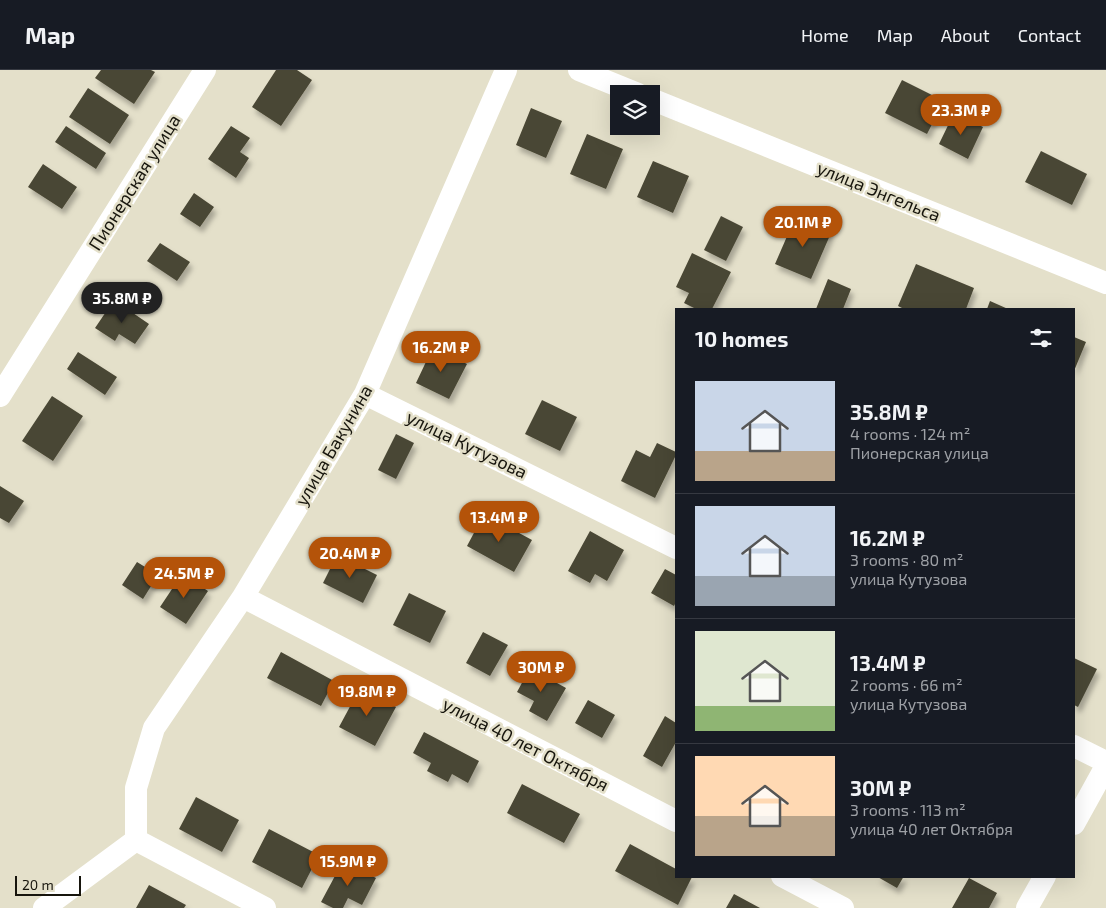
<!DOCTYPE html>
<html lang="en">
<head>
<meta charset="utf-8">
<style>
  :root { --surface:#171b24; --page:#242831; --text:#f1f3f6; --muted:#9ea1a6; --line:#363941; --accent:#b45309 }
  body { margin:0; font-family:"Exo 2",sans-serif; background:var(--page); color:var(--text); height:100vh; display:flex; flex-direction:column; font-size:19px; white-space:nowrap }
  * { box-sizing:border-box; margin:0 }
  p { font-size:16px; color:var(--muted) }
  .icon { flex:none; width:28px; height:28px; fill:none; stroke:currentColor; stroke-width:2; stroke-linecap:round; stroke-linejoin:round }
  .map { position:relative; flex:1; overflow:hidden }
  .details { position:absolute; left:675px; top:238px; width:400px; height:570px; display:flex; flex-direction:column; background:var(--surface); border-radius:0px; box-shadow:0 5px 20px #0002 }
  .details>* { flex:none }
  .controls { position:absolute; left:610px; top:15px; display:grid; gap:10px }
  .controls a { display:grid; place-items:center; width:50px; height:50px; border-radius:0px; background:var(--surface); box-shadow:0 5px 20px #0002; font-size:25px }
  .scale { position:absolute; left:15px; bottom:12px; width:66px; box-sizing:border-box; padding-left:5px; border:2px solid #17150d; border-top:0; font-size:14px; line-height:18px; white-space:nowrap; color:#17150d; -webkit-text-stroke:4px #e4e0ca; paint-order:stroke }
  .price { position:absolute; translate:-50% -42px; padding:0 11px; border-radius:18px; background:var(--accent); color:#fff; font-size:16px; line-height:32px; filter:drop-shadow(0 1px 2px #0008) }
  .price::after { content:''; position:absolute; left:50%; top:30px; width:15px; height:11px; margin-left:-8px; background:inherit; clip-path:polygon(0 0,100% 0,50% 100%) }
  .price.selected { background:#222; color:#fff }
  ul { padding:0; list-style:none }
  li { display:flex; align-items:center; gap:15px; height:125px; padding:0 20px }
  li+li { border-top:1px solid var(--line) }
  li span { display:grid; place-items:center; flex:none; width:140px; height:100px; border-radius:0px; color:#555 }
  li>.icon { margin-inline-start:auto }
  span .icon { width:60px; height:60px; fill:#fffc; stroke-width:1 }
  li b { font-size:21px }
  h2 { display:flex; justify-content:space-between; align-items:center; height:60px; padding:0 20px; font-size:21px }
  header { display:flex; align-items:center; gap:30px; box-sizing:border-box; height:70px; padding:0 25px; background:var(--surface); border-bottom:1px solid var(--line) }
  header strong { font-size:24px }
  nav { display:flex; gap:28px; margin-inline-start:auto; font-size:18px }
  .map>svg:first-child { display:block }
  .building { fill:#4a4734; filter:url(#shadow) }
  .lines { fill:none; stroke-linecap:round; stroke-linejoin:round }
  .minor { stroke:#fff; stroke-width:22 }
  .labels { text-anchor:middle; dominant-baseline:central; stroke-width:5; stroke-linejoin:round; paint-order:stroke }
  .street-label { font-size:18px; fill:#17150d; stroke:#e4e0ca }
</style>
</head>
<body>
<header>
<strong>Map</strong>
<nav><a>Home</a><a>Map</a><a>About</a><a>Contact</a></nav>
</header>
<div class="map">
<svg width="1106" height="838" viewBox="0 0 1106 838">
  <defs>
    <filter id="shadow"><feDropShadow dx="3" dy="5.5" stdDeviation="2.5" flood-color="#0004"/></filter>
  </defs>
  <rect width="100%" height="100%" fill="#e4e0ca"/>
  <path class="building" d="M101,0H151L155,2L134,34L95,8Z
    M276,0H297L312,10L281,56L252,37Z
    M902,10L944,31L927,64L885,43Z
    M88,18L129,45L110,74L69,47Z
    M531,38L562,51L546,88L516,75Z
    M954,43L983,57L968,89L939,74Z
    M66,56L106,83L96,99L55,72Z
    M231,56L250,68L240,82L249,88L236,108L208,89Z
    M587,64L623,79L606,119L570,104Z
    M1041,81L1087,104L1072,135L1025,112Z
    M653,91L689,106L673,143L637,127Z
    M43,94L77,117L62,139L28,117Z
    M194,123L214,137L200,157L180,144Z
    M721,146L743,157L726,191L704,180Z
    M795,148L831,163L811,209L775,194Z
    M160,173L190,192L177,211L147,191Z
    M692,183L731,202L712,239H696L684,233L689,223L676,217Z
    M916,194L974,218L966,239H904L898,236Z
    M828,209L851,219L843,239H816Z
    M114,230L149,254L135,274L119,264L115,271L95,258Z
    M990,231L1008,239H987Z
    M1074,267L1086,272L1074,301Z
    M433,277L467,294L449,329L416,313Z
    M78,282L117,307L105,325L67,299Z
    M52,326L83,346L53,391L22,371Z
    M542,330L577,347L560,381L525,364Z
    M396,364L414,373L396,409L378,400Z
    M657,373L676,382V385L655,428L621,411L636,380L650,387Z
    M0,416L24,431L9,453L0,448Z
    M484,444L532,470L514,502L467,476Z
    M590,461L624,480L607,511L595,504L590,513L568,501Z
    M337,485L377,505L363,533L323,513Z
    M137,492L158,505L143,529L122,515Z
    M665,499L676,505V532L674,536L651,523Z
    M182,504L208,521L186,554L160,537Z
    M409,523L446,541L430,573L393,555Z
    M483,562L508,575L490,606L466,593Z
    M281,582L334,611L321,636L267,608Z
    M1074,588L1097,599L1078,637L1074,635Z
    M530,598L566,618L547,651L529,641L534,631L517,622Z
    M360,618L396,637L375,676L339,657Z
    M588,630L615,645L602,668L575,653Z
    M665,646L676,653V672L662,697L643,686Z
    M424,662L479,691L468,713L452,704L448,712L427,701L431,693L413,683Z
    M522,714L580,744L564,773L507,743Z
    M196,727L239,750L222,782L179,759Z
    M269,759L319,785L302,818L252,792Z
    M630,774L676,799V806L692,807L678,835L615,801Z
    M343,791L376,808L362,835L348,828L343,838H333L321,832Z
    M876,806H904L897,818Z
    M969,808L997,823L989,838H952Z
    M149,815L186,835L184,838H136Z
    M734,824L760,838H726Z"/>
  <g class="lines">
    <path class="minor" d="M579,0L638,24
      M651,29L1106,213
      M365,324L676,478
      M0,326L205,0
      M243,527L676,751
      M1074,676L1106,692
      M1074,754L1106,696
      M136,770L265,838
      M782,806L843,838
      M44,838L136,770V718L154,658L243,527L365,324L506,0
      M1027,838L1045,806"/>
  </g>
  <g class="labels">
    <g class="street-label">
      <text transform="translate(134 112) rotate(-58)">Пионерская улица</text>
      <text transform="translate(879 121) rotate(22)">улица Энгельса</text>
      <text transform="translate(467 374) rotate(26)">улица Кутузова</text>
      <text transform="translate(333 375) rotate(-60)">улица Бакунина</text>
      <text transform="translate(526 674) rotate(27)">улица 40 лет Октября</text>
    </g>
  </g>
</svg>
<div class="controls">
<a><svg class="icon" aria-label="layers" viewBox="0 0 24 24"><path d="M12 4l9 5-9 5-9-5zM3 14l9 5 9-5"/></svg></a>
</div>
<div class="scale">20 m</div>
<b class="price" style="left:961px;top:66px">23.3M ₽</b>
<b class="price" style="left:803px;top:178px">20.1M ₽</b>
<b class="price selected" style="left:122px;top:254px">35.8M ₽</b>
<b class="price" style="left:441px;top:303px">16.2M ₽</b>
<b class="price" style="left:499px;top:473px">13.4M ₽</b>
<b class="price" style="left:350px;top:509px">20.4M ₽</b>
<b class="price" style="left:184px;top:529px">24.5M ₽</b>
<b class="price" style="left:541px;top:623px">30M ₽</b>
<b class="price" style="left:367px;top:647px">19.8M ₽</b>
<b class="price" style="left:348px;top:817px">15.9M ₽</b>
<section class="details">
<h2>10 homes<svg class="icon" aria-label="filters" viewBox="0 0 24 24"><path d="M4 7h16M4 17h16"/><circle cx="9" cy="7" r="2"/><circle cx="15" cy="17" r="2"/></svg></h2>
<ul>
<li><span style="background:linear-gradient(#c9d6e8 70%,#b9a48a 0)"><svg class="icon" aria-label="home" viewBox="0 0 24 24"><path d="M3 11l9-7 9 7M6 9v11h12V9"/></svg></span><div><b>35.8M ₽</b><p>4 rooms · 124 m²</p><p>Пионерская улица</p></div></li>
<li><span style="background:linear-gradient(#c9d6e8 70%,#9aa5b1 0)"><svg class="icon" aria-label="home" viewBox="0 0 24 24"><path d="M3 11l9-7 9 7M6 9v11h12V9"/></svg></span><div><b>16.2M ₽</b><p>3 rooms · 80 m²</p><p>улица Кутузова</p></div></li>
<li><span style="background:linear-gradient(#dfe7d0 75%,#8fb573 0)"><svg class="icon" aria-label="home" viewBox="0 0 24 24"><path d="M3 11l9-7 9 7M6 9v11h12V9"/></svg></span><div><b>13.4M ₽</b><p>2 rooms · 66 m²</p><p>улица Кутузова</p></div></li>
<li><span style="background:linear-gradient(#ffd9b3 60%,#b9a48a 0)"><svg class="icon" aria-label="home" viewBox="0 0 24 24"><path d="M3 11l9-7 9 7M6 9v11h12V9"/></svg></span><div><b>30M ₽</b><p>3 rooms · 113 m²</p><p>улица 40 лет Октября</p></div></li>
</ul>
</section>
</div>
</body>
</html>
